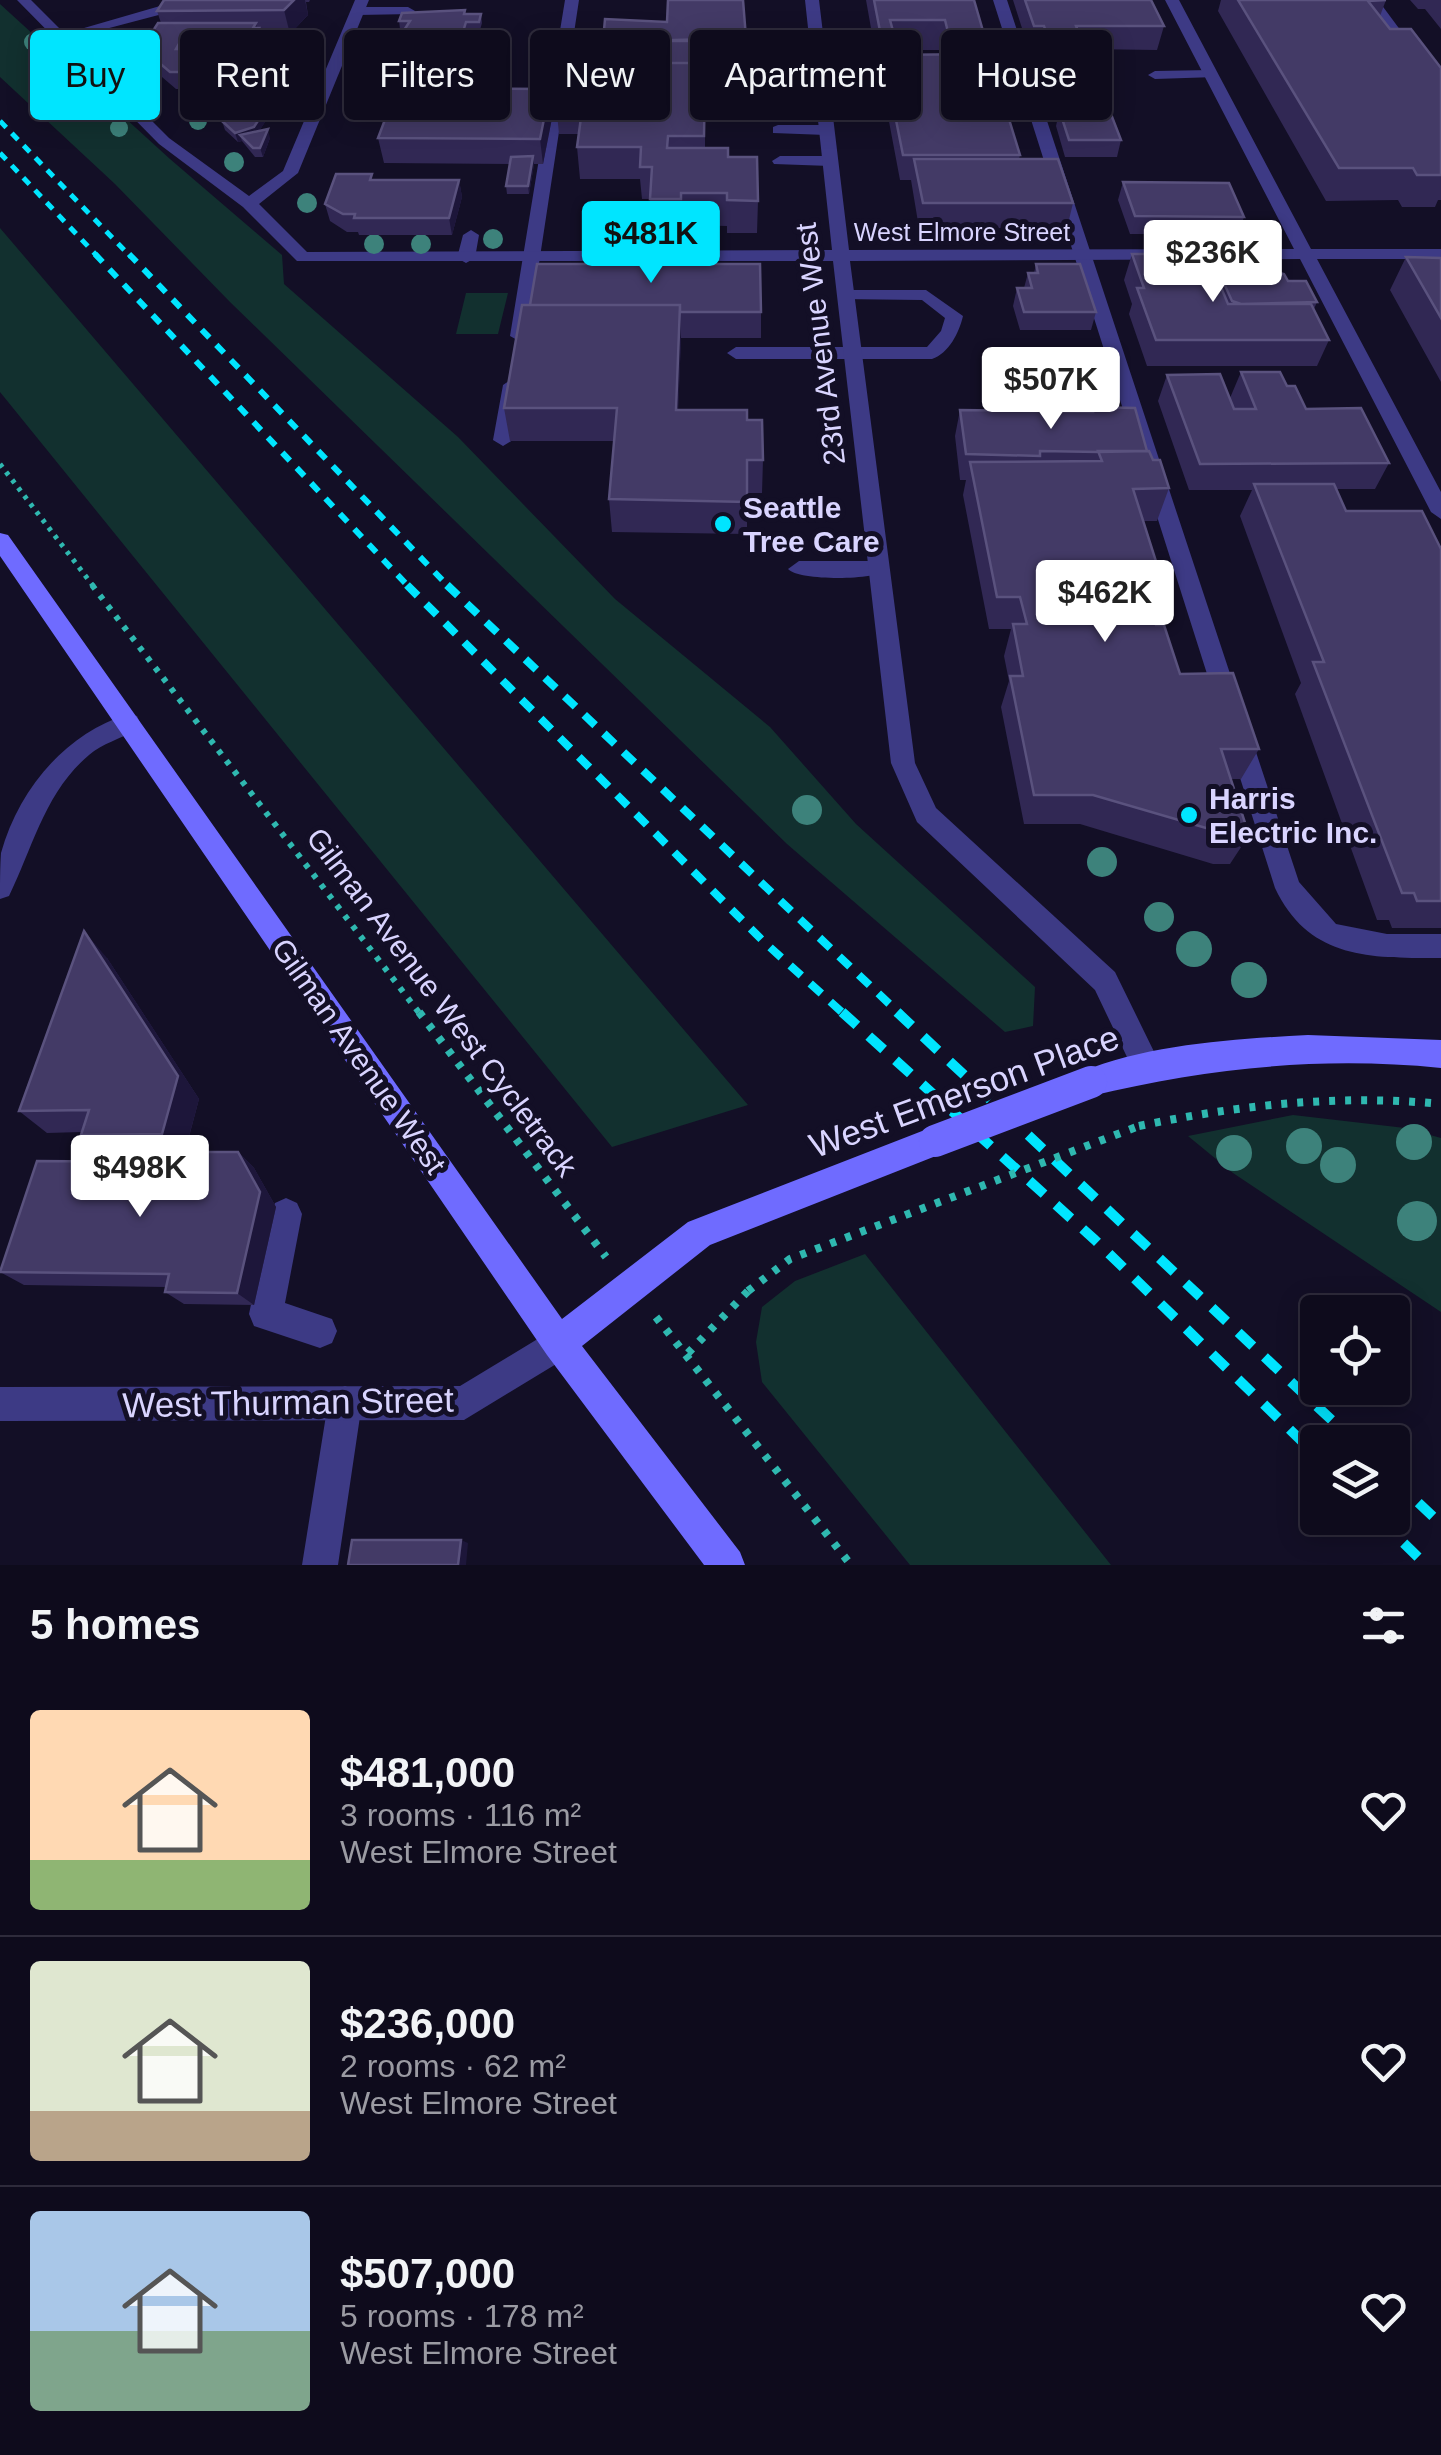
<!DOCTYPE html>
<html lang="en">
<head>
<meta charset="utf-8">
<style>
  :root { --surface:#0e0b1c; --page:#171425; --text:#f1f3f6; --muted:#9b9ba3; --line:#2e2b3b; --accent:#00e5ff }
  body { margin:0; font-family:Arial,sans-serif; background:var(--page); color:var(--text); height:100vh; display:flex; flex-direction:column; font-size:38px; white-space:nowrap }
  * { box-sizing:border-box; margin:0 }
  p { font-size:32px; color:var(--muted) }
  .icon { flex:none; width:55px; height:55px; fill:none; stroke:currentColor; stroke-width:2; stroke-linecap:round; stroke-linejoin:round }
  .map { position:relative; height:1565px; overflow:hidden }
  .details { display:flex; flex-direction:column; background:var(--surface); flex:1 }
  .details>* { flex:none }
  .guide { position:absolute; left:30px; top:30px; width:1382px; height:90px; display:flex; gap:20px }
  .controls { position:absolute; left:1300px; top:1295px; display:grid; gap:20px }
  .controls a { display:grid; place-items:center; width:110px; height:110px; border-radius:10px; background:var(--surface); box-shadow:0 5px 25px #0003,0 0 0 2px var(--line); font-size:50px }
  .price { position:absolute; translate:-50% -85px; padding:0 22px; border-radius:10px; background:#fff; color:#222; font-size:32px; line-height:65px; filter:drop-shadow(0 2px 5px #0008) }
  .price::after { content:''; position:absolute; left:50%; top:60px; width:30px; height:22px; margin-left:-15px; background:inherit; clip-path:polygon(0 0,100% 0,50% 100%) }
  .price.selected { background:var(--accent); color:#111 }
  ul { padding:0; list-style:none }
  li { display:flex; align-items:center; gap:30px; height:250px; padding:0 30px }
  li+li { border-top:2px solid var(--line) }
  li span { display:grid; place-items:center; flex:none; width:280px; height:200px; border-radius:10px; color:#555 }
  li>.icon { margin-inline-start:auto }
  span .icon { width:120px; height:120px; fill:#fffc; stroke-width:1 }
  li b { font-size:42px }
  h2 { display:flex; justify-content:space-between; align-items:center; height:120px; padding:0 30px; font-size:42px }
  .chip { padding:0 35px; border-radius:10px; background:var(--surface); box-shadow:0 5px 25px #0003,0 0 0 2px var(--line); font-size:35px; line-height:90px }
  .chip.selected { background:var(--accent); color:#111 }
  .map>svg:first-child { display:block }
  .green { fill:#12302f }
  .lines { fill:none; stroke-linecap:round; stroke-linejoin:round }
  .path-far2 { stroke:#2fb8b0; stroke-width:5; stroke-dasharray:4 6; stroke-linecap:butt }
  .path-far1 { stroke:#2fb8b0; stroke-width:6; stroke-dasharray:5 8; stroke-linecap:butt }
  .path { stroke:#2fb8b0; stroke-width:8; stroke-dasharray:6 10; stroke-linecap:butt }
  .service { fill:#3d3a85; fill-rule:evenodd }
  .minor { fill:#3d3a85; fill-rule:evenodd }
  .secondary { fill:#6f6bff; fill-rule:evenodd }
  .rail-far3 { stroke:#00e5ff; stroke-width:5; stroke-dasharray:9 8; stroke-linecap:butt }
  .rail-far2 { stroke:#00e5ff; stroke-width:6; stroke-dasharray:11 10; stroke-linecap:butt }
  .rail-far1 { stroke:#00e5ff; stroke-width:8; stroke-dasharray:15 12; stroke-linecap:butt }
  .rail { stroke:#00e5ff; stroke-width:10; stroke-dasharray:20 16; stroke-linecap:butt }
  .path-bridge { stroke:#2fb8b0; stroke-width:8; stroke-dasharray:6 10; stroke-linecap:butt }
  .secondary-bridge { stroke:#6f6bff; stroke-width:32 }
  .tree { fill:#3d827b }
  .wall { fill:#312854; fill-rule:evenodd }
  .shaded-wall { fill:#1d163a }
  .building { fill:#433a66; stroke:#5a527e; stroke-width:2.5 }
  .poi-dot { fill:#00e5ff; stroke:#130f26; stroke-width:4 }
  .labels { text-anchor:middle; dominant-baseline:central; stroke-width:10; stroke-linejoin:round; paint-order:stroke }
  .far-street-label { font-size:25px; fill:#d9d4ff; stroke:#130f26 }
  .street-label { font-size:30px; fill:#d9d4ff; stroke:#130f26 }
  .poi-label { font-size:30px; font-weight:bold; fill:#d9d4ff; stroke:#130f26; text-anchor:start }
  .near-street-label { font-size:35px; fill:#d9d4ff; stroke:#130f26 }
</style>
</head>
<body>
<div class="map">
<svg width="1441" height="1565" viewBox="0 0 1441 1565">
  <rect width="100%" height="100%" fill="#130f26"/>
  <path class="green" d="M0,4L170,159L282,255L284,284L458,437L615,599L770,727L856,824L1035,987L1033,1026L1005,1032L787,844L230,302L115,184L0,77Z
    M0,228L748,1105L612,1147L0,392Z
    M466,293H508L498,334H456Z
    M1293,1115L1405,1128L1441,1138V1312L1233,1173L1188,1136Z
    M865,1254L1111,1565H910L762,1382L756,1342L762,1307L795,1281Z"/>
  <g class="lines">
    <path class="path-far2" d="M0,464L94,587"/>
    <path class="path-far1" d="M92,585L420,1014"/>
    <path class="path" d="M419,1012L606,1257
      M1139,1126C1240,1105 1338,1094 1441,1104
      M656,1317L851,1565
      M688,1353L748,1291"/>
    <path class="service" d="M164,0H178L170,12L60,41L53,37L160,6Z
      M565,0H579L528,336L519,341L510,336Z
      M993,0H1007L1299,882L1336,924L1387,934H1441V958C1371,958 1309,960 1275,888Z
      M1364,0H1378L1441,85V99L1436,98Z
      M408,7L415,11L413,14L358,15L351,11L358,7Z
      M1211,70L1216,71V77L1155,79L1148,75L1155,71Z
      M778,125H826L834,130L826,135L773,133V127Z
      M780,156H830L838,161L830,166L774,164L772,161Z
      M471,230L479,235L475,258L466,263L457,258L463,235Z
      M845,290H926L963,316C959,333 949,353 932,359H736L727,353L736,347H927L941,331L945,318L922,300L839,299V291Z
      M512,379L521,385L513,440L503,446L493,440L503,385Z
      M799,561H877L888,569C878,581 798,581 788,569Z
      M286,1198L297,1203L302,1214L285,1303L332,1319L337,1331L332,1343L320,1348L254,1326L249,1314L270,1214L275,1203Z
      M345,1386L357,1391L362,1403L338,1565H302L328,1403L333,1391Z"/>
    <path class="minor" d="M17,0H31L169,138L249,196L283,171L355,0H369L298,173L259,204L307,252L832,250L805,0H819L849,250L1294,249L1165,0H1179L1311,249H1441V259H1317L1441,492V519L1431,512L1300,259L850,261L915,763L936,808L1115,972L1162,1068L1157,1078L1147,1082L1137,1078L1095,990L917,822L891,763L833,261H297L243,207L159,144Z
      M128,714L137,716L140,723L137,730C121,738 102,744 89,755C45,792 33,847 9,896L0,899C0,885 0,867 1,853C19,789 65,734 128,714Z
      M559,1326L571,1331L576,1343L571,1355L464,1420L0,1421V1387L460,1386Z"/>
    <path class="secondary" d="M0,533L8,535L562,1319L688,1222L935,1126L946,1130L950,1141L946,1152L710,1245L582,1346L740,1552L745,1565H704L547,1355L0,556Z
      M1308,1035L1441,1040V1068C1321,1056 1208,1068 1091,1096L1081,1092L1076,1082L1081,1072C1150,1044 1234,1039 1308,1035Z"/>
    <path class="rail-far3" d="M0,121L131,257
      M0,153L98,257"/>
    <path class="rail-far2" d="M95,254L409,587
      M129,254L449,587"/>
    <path class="rail-far1" d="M407,585L763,941L844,1014
      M447,585L900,1014"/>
    <path class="rail" d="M842,1012L1095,1240L1318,1457
      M897,1012L1355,1442
      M1392,1478L1441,1524
      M1378,1518L1426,1565"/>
    <path class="path-bridge" d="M748,1291L790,1259L1139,1126"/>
    <path class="secondary-bridge" d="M935,1141L1091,1082"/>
  </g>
  <g class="tree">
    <circle cx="33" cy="42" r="9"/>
    <circle cx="58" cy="70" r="9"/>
    <circle cx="55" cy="101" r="9"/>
    <circle cx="93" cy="109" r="9"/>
    <circle cx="198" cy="121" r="9"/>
    <circle cx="119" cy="128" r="9"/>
    <circle cx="234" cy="162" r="10"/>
    <circle cx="307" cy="203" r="10"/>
    <circle cx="493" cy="239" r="10"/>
    <circle cx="374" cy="244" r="10"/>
    <circle cx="421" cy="244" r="10"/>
    <circle cx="807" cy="810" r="15"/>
    <circle cx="1102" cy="862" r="15"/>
    <circle cx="1159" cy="917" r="15"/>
    <circle cx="1194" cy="949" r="18"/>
    <circle cx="1249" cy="980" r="18"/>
    <circle cx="1414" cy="1142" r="18"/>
    <circle cx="1304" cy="1146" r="18"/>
    <circle cx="1234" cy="1153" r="18"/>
    <circle cx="1338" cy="1165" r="18"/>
    <circle cx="1417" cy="1221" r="20"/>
  </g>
  <path class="wall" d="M164,0H310L309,2H306L308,15L290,34H260L263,44L261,49L303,66L292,89H291L292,93L285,106H257V103H253L250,94L253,89H176L155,71L152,64H148L142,48L161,23L157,11Z
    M743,0L746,41L754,68L752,109H705V148L728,157L758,201L757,233H727V226L682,225V231H651L650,199H642L640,179H580L577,147L578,134H559L556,103L566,63L603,41Z
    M866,0H974L983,31L980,54L1020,155L1019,159L1073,203L1067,228H919L911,180H900L881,79L882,62H877ZM891,50H940L942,54L890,55Z
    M1013,0H1151L1164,26L1157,50L1085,49L1080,70L1096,99L1094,109L1121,140L1117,157H1065L1056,126L1058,117H1054L1043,87L1046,70L1040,50H1029Z
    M1221,0H1386L1380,16L1390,29L1441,68V200H1438L1435,207H1402L1398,200L1326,201L1218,11Z
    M1410,0H1441V29L1425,9H1418Z
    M466,14H481L482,23L480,30H468L466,35L506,52L500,80H374L370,63L401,35L405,29H400L399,21Z
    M550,89L553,113L543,164H534L529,194H507L506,186L510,164L384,163L378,138Z
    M257,105L258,110L267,119L259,131L270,138L263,157H255L242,141L238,142L225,130L222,121Z
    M373,180H459L462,197L452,235H359L358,232H347L330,221L325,204Z
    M1123,182L1244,217L1238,234H1130L1118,200Z
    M1132,254L1221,288L1223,281L1242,280L1245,271L1288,281L1317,302L1314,309L1329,340L1317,366H1147L1129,314L1132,304L1124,280Z
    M1406,257L1441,258V382L1390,290Z
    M1036,264L1096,312L1091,330H1020L1013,306L1017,288H1024L1028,273H1034Z
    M522,305L761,312V338H681L678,410L747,420L763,460L762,493H747V534L612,532L609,499L614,441H510L504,408Z
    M1028,359L1085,403L1082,412H1090L1092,407L1147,451L1169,488L1157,521H1144L1167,596L1156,624L1180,674L1259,749L1241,779H1230L1249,835L1230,864H1213L1080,824H1024L1001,707L1009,681L1004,656L1011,629H989L963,495L966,480H960L955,436L960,410L1032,411L1024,377Z
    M1241,372L1287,386L1306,409L1389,463L1375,489H1336L1346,511L1441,549V928H1392L1389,920H1377L1295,694L1301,683L1240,516L1252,490H1189L1158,401L1167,375L1230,398Z
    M107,958L199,1099L185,1152H238L254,1168L276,1207L254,1305L184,1304L165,1292L166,1287L24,1285L0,1272L166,1162L168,1155L107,1156L81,1135L82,1132L47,1133L19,1111Z"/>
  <path class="shaded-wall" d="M294,0H305L308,15L290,34L284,10Z
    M256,23L257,30L259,28L263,44L256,59L251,42L253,28Z
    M504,35L506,52L500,80L498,63Z
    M299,50L303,66L292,89L288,72Z
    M290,84L292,93L285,106L283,98Z
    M550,89L553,113L543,164L540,139Z
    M265,110L267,119L256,136L240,135L242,141L238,142L235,133Z
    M268,129L270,138L263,157L260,148Z
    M533,156L534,165L529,194L528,186Z
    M459,180L462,197L452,235L449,218Z
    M680,305L681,338L677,443L676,410Z
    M84,931L107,958L199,1099L184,1155L162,1134Z
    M238,1152L254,1168L276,1207L254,1305L237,1293Z
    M461,1540L468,1543L466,1565H458Z"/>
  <path class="building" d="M164,0H294L284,10L157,11Z
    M668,0H743L746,38L638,41H753L754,68L753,63H566L569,41H603L605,19L667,22Z
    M874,0H974L983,31L948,32L945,20H890L893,31H880Z
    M1025,0H1151L1164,26H1076L1085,49H1052L1044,26H1034Z
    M1238,0H1386L1368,1L1390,29H1411L1441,68V175H1417L1413,168H1339Z
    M465,10L464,14H481L479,22H466L462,35H401L410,21H399L402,13Z
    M158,23H256L253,28H259L251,42H180L176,49L299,50L288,72H170L149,54L153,48H142Z
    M381,35H504L498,63H370Z
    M989,54L1020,155H903L883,55Z
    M563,63H753V78H705L704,136H668L667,148H728V157H757L758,201L727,200V193H681V199H650L652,167H640L641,147H577L583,103H556Z
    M1046,70H1084L1096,99L1057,100Z
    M256,84H290L283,98L255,97L256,94H250Z
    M397,88L550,89L540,139L378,138Z
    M257,105L255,110H265L254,127L235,133L222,121L229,119L234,106Z
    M1059,109H1109L1121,140H1069Z
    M268,129L260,148H253L240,135Z
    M533,156L528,186H506L511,157Z
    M914,159H1058L1073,203H923Z
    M336,174H372L370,180H459L449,218H354L355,214H343L325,204Z
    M1123,182L1229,183L1244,217L1135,216Z
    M1132,254H1207L1228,304H1311L1329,340H1156L1137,288H1144Z
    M1406,257L1441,258V318Z
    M537,264H760L761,312H680V305H530Z
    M1036,264H1080L1096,312H1024L1017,288H1032L1028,273H1038Z
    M1245,271H1272L1284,274L1288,281H1306L1317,302L1241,304L1232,301L1223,281L1249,279Z
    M522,305H680L676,410H747V420H762L763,460H747V502L609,499L617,408H504Z
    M1028,359H1074L1085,403L1038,402Z
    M1241,372H1280L1287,386H1295L1306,409L1361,408L1389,463L1200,464L1167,375L1220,374L1234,409H1256Z
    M1092,407L1135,408L1147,451L1099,452L1040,451V456L966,454L960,410L1093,412Z
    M1098,451H1149L1153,460H1160L1169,488L1133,489L1167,596H1147L1156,625H1164L1180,674L1233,673L1259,749H1221L1249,835H1230L1093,795H1034L1010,676H1023L1013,624H1027L1020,597H997L970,462L1102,461Z
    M1254,484H1334L1346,511H1422L1441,549V901H1417L1414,893H1402L1313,662H1324Z
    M84,931L178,1076L162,1134L81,1135L89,1110L19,1111Z
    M169,1152H238L260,1192L237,1293L165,1292L169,1274L0,1272L37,1161L166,1162Z
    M352,1540H461L458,1565H348Z"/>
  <g class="poi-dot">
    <circle cx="723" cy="524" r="10"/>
    <circle cx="1189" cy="815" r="10"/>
  </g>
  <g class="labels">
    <g class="far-street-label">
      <text x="962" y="232">West Elmore Street</text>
    </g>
    <g class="street-label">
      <text transform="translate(820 344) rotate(-97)">23rd Avenue West</text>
      <text transform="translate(442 1002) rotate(53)">Gilman Avenue West Cycletrack</text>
      <text transform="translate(359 1056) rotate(55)">Gilman Avenue West</text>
    </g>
    <g class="poi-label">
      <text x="743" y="507">Seattle<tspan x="743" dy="34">Tree Care</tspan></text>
      <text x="1209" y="798">Harris<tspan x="1209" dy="34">Electric Inc.</tspan></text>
    </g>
    <g class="near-street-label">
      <text transform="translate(964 1091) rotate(-20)">West Emerson Place</text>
      <text transform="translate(288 1402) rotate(-1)">West Thurman Street</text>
    </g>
  </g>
</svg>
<div class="controls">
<a><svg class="icon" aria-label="locate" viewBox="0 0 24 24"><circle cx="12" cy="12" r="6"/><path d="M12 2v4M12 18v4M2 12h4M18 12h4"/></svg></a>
<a><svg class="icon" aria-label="layers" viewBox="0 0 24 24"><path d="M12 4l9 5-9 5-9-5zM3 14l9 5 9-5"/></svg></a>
</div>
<b class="price selected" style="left:651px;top:286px">$481K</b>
<b class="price" style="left:1213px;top:305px">$236K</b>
<b class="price" style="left:1051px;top:432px">$507K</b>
<b class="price" style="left:1105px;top:645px">$462K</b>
<b class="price" style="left:140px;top:1220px">$498K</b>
<div class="guide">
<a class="chip selected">Buy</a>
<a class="chip">Rent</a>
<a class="chip">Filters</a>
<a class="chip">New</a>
<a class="chip">Apartment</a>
<a class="chip">House</a>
</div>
</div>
<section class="details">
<h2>5 homes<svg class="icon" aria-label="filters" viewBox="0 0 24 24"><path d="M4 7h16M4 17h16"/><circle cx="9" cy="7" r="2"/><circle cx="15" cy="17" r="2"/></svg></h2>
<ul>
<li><span style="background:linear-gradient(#ffd9b3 75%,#8fb573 0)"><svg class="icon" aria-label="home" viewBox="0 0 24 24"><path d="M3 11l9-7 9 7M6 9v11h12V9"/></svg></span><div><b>$481,000</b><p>3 rooms · 116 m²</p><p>West Elmore Street</p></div><svg class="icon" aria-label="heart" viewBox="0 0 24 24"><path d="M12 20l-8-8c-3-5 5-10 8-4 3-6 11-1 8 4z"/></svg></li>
<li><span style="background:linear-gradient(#dfe7d0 75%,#b9a48a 0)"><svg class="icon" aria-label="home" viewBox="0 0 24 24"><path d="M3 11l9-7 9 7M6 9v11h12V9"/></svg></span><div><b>$236,000</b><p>2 rooms · 62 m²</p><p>West Elmore Street</p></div><svg class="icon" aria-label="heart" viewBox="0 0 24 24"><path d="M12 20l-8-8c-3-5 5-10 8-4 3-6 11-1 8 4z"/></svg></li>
<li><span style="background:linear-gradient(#a9c7e8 60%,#7fa58c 0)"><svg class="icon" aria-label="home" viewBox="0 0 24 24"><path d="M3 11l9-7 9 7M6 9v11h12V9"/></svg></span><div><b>$507,000</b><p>5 rooms · 178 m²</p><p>West Elmore Street</p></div><svg class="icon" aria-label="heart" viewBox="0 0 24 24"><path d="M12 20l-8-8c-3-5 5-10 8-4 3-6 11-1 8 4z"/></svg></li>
</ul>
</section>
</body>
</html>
